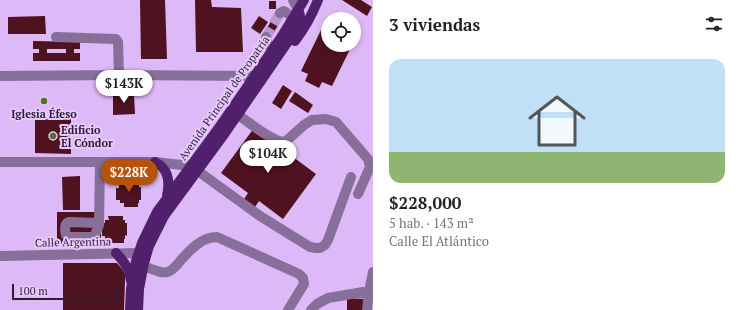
<!DOCTYPE html>
<html lang="es">
<head>
<meta charset="utf-8">
<style>
  :root { --surface:#fff; --page:#f6f6f6; --text:#202124; --muted:#757577; --accent:#b45309 }
  body { margin:0; font-family:"PT Serif",serif; background:var(--page); color:var(--text); height:100vh; display:flex; flex-direction:column; font-size:15px; white-space:nowrap }
  * { box-sizing:border-box; margin:0 }
  p { font-size:13px; color:var(--muted) }
  .icon { flex:none; width:22px; height:22px; fill:none; stroke:currentColor; stroke-width:2; stroke-linecap:round; stroke-linejoin:round }
  .map { position:relative; flex:1; overflow:hidden }
  .drawer { display:flex; flex-direction:column; background:var(--surface); width:368px }
  .drawer>* { flex:none }
  .tools { position:absolute; left:321px; top:12px; display:grid; gap:8px }
  .tools a { display:grid; place-items:center; width:40px; height:40px; border-radius:50%; background:var(--surface); box-shadow:0 2px 6px #0003; font-size:20px }
  .scale { position:absolute; left:12px; bottom:10px; width:107px; box-sizing:border-box; padding-left:4px; border:2px solid #2b1d34; border-top:0; font-size:11px; line-height:14px; white-space:nowrap; color:#2b1d34; -webkit-text-stroke:3px #e7cafc; paint-order:stroke }
  .price { position:absolute; translate:-50% -34px; padding:0 9px; border-radius:14px; background:#fff; color:#222; font-size:13px; line-height:26px; filter:drop-shadow(0 1px 2px #0008) }
  .price::after { content:''; position:absolute; left:50%; top:24px; width:12px; height:9px; margin-left:-6px; background:inherit; clip-path:polygon(0 0,100% 0,50% 100%) }
  .price.active { background:var(--accent); color:#fff }
  ul { padding:0; list-style:none }
  li { display:grid; align-content:center; gap:8px; height:212px; padding:0 16px }
  li span { display:grid; place-items:center; height:124px; border-radius:12px; color:#555 }
  li>.icon { margin-inline-start:auto }
  span .icon { width:72px; height:72px; fill:#fffc; stroke-width:1 }
  li b { font-size:17px }
  h2 { display:flex; justify-content:space-between; align-items:center; height:48px; padding:0 16px; font-size:17px }
  main { display:flex; flex:1; min-height:0 }
  .map>svg:first-child { display:block }
  .building { fill:#4f1220; fill-rule:evenodd }
  .lines { fill:none; stroke-linecap:round; stroke-linejoin:round }
  .minor-tunnel { stroke:#b99ad0; stroke-width:10; stroke-dasharray:10 5; stroke-linecap:butt }
  .minor { stroke:#886f99; stroke-width:10 }
  .major { stroke:#50206c; stroke-width:10 }
  .poi-dot { fill:#4f722a; stroke:#e7cafc; stroke-width:1.5 }
  .labels { text-anchor:middle; dominant-baseline:central; stroke-width:4; stroke-linejoin:round; paint-order:stroke }
  .street-label { font-size:11px; fill:#2b1d34; stroke:#e7cafc }
  .poi-label { font-size:11px; font-weight:bold; fill:#2b1d34; stroke:#e7cafc }
</style>
</head>
<body>
<main>
<div class="map">
<svg width="373" height="310" viewBox="0 0 373 310">
  <rect width="100%" height="100%" fill="#ddb9f7"/>
  <path class="building" d="M140,0H165L167,59H141Z
    M195,0H211L212,7L241,8L243,52H196Z
    M342,0H361L372,7L367,16Z
    M269,1H276V9H269Z
    M277,11L284,15L270,39L263,35Z
    M45,16L46,34H8V17Z
    M259,16L268,22L260,34L251,28Z
    M322,28L328,31V45H352L332,86L322,82L319,88L305,81L308,74L301,71Z
    M33,41L80,42V49H74V53H80V61H33V53H39V49H33ZM47,49H66V53H47Z
    M283,85L292,91L281,109L272,103Z
    M295,92L313,105L308,113L289,101Z
    M113,94H134L135,114L113,115Z
    M35,119H71V154L35,153Z
    M254,128L316,174L283,219L259,201L253,210L242,202L248,193L221,173Z
    M80,176V210H63L62,177Z
    M123,180H137V184H139V187H141V200H139V203H138V207H124V203H120V200H116V188H119V184H123Z
    M57,212H101V245L57,244Z
    M108,216H123V220H125V223H127V236L125,235V239H124V243H110V239H105V236H102V223H105V220H109Z
    M63,263H117L122,269L125,275V282L124,310H63Z
    M347,298L365,299L364,310H347Z"/>
  <g class="lines">
    <path class="minor-tunnel" d="M266,37L280,13"/>
    <path class="minor" d="M293,0L298,10
      M280,13L284,11L294,18
      M56,37L116,39L118,42L119,75
      M266,37V40L272,51
      M0,76L119,75L255,76L261,81
      M238,115C249,122 272,142 285,142L304,125L312,120L326,119L336,122L368,159L370,167L358,194
      M0,162H155L191,166L260,216L310,247L316,248H320L325,245L328,240L351,177
      M99,223L69,222C64,224 65,231 66,235L68,237H93L95,235L99,225L100,162
      M0,256L139,253L146,255
      M143,266C149,268 162,274 167,272C173,271 178,264 181,260C191,249 202,237 217,237L299,274L303,278L304,284L288,310
      M311,310L317,304L328,298L369,291
      M367,310L369,291L373,272"/>
    <path class="major" d="M295,41C305,28 312,15 318,0
      M155,162C158,164 161,165 163,168C170,176 169,187 167,196
      M116,253C124,261 130,269 131,281
      M130,310L131,289L136,261L142,243L157,212L218,129L245,90L282,36L304,0
      M138,310L139,289L144,263L149,246L164,216L225,133L289,40C294,32 303,21 299,12"/>
  </g>
  <g class="poi-dot">
    <circle cx="44" cy="101" r="4"/>
    <circle cx="53" cy="136" r="4"/>
  </g>
  <g class="labels">
    <g class="street-label">
      <text transform="translate(224 98) rotate(-55)">Avenida Principal de Propatria</text>
      <text transform="translate(73 242) rotate(-1)">Calle Argentina</text>
    </g>
    <g class="poi-label">
      <text x="44" y="114">Iglesia Éfeso</text>
      <text x="61" y="130" text-anchor="start">Edificio<tspan x="61" dy="13">El Cóndor</tspan></text>
    </g>
  </g>
</svg>
<div class="tools">
<a><svg class="icon" aria-label="locate" viewBox="0 0 24 24"><circle cx="12" cy="12" r="6"/><path d="M12 2v4M12 18v4M2 12h4M18 12h4"/></svg></a>
</div>
<div class="scale">100 m</div>
<b class="price" style="left:124px;top:104px">$143K</b>
<b class="price" style="left:268px;top:174px">$104K</b>
<b class="price active" style="left:129px;top:193px">$228K</b>
</div>
<section class="drawer">
<h2>3 viviendas<svg class="icon" aria-label="filters" viewBox="0 0 24 24"><path d="M4 7h16M4 17h16"/><circle cx="9" cy="7" r="2"/><circle cx="15" cy="17" r="2"/></svg></h2>
<ul>
<li><span style="background:linear-gradient(#bfe0f5 75%,#8fb573 0)"><svg class="icon" aria-label="home" viewBox="0 0 24 24"><path d="M3 11l9-7 9 7M6 9v11h12V9"/></svg></span><div><b>$228,000</b><p>5 hab. · 143 m²</p><p>Calle El Atlántico</p></div></li>
</ul>
</section>
</main>
</body>
</html>
